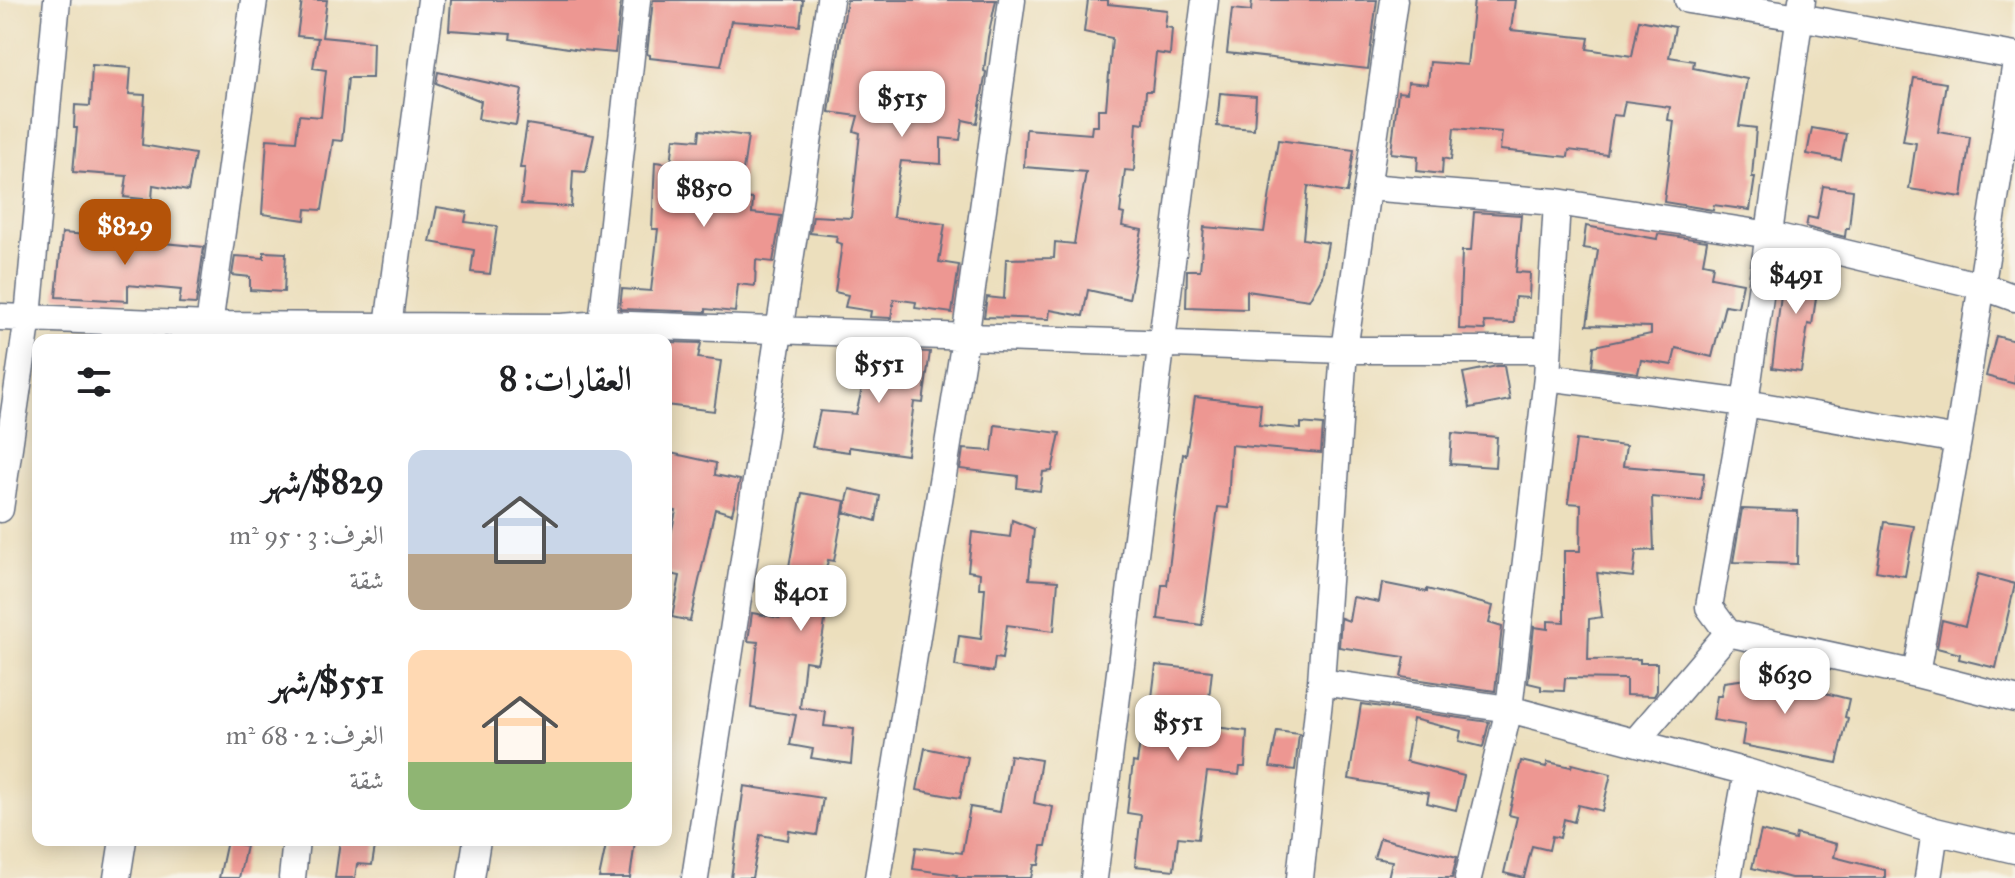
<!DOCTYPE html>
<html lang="ar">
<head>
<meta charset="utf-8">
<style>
  :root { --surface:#fff; --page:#f2f2f2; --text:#202124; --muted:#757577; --accent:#b45309 }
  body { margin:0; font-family:"IM FELL Great Primer",Amiri,serif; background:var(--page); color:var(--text); direction:rtl; height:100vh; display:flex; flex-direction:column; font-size:30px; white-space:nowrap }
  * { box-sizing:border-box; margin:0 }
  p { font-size:26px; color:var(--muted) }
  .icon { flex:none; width:44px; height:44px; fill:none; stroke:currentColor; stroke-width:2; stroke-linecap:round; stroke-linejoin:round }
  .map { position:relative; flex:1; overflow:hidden; direction:ltr }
  .sheet { position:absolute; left:32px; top:334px; width:640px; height:512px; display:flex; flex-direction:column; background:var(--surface); border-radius:16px; box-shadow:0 4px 20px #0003; direction:rtl }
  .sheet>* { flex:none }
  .price { position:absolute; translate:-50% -68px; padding:0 18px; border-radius:16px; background:#fff; color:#222; font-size:26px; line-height:52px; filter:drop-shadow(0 2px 4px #0008) }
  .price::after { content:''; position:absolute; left:50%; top:48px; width:24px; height:18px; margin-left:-12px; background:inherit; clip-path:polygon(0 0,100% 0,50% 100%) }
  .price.on { background:var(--accent); color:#fff }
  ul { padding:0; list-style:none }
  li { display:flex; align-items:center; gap:24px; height:200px; padding:0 40px }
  li span { display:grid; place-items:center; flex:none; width:224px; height:160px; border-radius:16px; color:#555 }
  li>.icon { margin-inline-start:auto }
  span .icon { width:96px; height:96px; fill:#fffc; stroke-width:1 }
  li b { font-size:34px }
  h2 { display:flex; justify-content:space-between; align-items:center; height:96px; padding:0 40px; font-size:34px }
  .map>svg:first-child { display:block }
  .building { fill:#ed9792 }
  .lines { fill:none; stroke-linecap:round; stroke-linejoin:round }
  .street-casing { stroke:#646d7f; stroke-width:29 }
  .street { stroke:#fff; stroke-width:26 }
</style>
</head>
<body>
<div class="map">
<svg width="2015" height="878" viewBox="0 0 2015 878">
  <rect width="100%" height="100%" fill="#f7f3e8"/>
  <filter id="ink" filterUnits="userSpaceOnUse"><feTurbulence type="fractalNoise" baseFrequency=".0125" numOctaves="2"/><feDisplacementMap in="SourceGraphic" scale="16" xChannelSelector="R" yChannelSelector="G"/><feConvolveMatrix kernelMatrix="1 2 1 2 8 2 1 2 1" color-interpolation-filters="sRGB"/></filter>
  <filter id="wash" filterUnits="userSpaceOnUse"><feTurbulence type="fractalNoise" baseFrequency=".006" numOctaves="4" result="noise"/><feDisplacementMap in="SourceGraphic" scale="32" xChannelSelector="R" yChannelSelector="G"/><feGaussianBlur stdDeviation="1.8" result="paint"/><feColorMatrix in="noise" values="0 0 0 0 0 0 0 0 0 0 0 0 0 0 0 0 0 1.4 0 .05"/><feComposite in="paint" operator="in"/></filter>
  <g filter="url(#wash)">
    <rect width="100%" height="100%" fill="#ecdfbd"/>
    <g id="blocks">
      <path class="building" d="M302,0H327L322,37L373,42L372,78H348L342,141L333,140L322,210L306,209L305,220L262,214L267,139L296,141L299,115L321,117L326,70L313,68L318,38L297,36Z
        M451,0H621L615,53L581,50L510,39L511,34L449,30Z
        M653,0H803L800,26L731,21L721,66L650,58V55L647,54Z
        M847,0H996L988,37L984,71L986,72L977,123L963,120L960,140L941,138V164L901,161L896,191L893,217L945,224L939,262L959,265L952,313L915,308L916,302L894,299L891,318L870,317L871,311L845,307L848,295L835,292L842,244L836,242L837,236L810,233L813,216L851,218L860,133L854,131L858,116L829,112Z
        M1088,0H1108V4L1167,10L1165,27L1172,28L1170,55L1156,53L1152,91H1146L1144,123L1137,122L1134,171L1125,170L1120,213L1124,214L1122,226L1142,230L1129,299L1088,290L1083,316L1050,310L1049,319L984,317L987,297L1004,299L1006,259L1054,258L1055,242L1074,244L1086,172L1024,167L1026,129L1091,134L1092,126H1098V109H1106L1112,38L1084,32Z
        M1252,0H1377L1368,69L1227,53L1232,9L1251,11Z
        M1474,0H1515L1511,30L1589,38L1587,49L1632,56L1639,20L1675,27L1669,57L1694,61L1693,68L1747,79L1739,126L1756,128L1752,177H1755L1750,210L1714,205L1713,210L1664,202L1674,121L1668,120L1670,107L1625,101L1622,116L1613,115L1607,155L1569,150L1568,157L1500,150L1502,132L1454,128L1451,160L1443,158L1442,174L1417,171L1418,156L1391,153L1398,92L1407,93L1408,82L1428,84L1430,62L1467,65Z
        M92,65L131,68L129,94L145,95L142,145L195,154L188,191L153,185L152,200L124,197L127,176L73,172L77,128H74L75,105L90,106Z
        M438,72L522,90L516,125L478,119L481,101L436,83Z
        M1914,78L1946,83L1938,132L1970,137L1962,197L1909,189L1916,143L1903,141Z
        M1220,93L1256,96L1254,129L1217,126Z
        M527,124L594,135L586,172L573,171L571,207L521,204L525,168H520Z
        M1812,128L1846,134L1841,160L1807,154Z
        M700,130L748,136L739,198L753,199L752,213L781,216L773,262L756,260L755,286L738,284L735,312L706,309V312L620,309L622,289L651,291L658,229H652L655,162L671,164L674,138L699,140Z
        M1278,140L1354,150L1347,193L1308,186L1303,239L1328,243L1322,277L1309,300L1247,291V309L1186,307L1187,270H1200L1204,227L1264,232Z
        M1823,186L1853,190L1849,228H1846L1845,237L1806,227L1808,217L1817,219Z
        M437,207L467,212L465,222L497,226L490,274L471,272L474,250L430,242Z
        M1474,212L1521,215L1516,272L1530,273L1529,298L1515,297L1514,323L1484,322L1485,330L1459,329L1462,251H1471Z
        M1586,226L1657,239L1658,234L1707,241L1703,263L1713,265L1711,277L1743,283L1738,307L1725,305L1712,357L1676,348L1672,365L1641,360L1638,373L1592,367L1594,346L1651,334V327L1587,325L1598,250L1583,248Z
        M88,231L133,238V240L204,247L196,304L179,303L181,290L128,285V301L56,297L62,233L87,235Z
        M264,252L286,253L284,292L250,290V277L232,275L235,256L264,258Z
        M1801,259L1833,267L1821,265L1812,325L1808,324L1801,372L1772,368L1784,272L1798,275Z
        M1996,336L2015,341V384L1986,376Z
        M666,342L701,343L698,358L721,361L714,411L666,405Z
        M864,349L930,352L923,403L914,402L907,455L849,447V452L812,447L820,411L856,414L868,363L862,362Z
        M1497,366H1504L1510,400L1470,408L1463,373Z
        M1195,397L1261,404L1259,425L1301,429V423L1323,425L1321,453L1231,445L1228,508L1218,507L1202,625L1158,619L1162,585H1167L1183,454L1186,455Z
        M995,425L1060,433L1052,471L1043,472L1040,491L1017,488L1018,476L960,469L963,449L992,451Z
        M1452,433L1497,437L1495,467L1450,464Z
        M1576,440L1626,446L1623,466L1704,473L1701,501L1652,497L1654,550L1636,551L1633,577L1597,573L1602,617L1589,619L1588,660L1640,659V663H1657V691L1654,696L1626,695V679L1565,678L1564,691L1541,690V686L1528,683L1534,627L1548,629V621L1564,622V551H1580L1581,504L1568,503Z
        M666,452L716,463L715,475L740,480L732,514L715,509L690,621L672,617L680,576L666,573V557L676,511L666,509Z
        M850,489L880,496L876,521L844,512Z
        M802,493L845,501L834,561L828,560L817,613L826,614L822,641L817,663L805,661L800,708L826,712L824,726L854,729L851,764L811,758L813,749L790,745L796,715L751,708L758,642L748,641L752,613L780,618Z
        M1742,509L1798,511L1797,564L1733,562Z
        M1012,520L1034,529L1029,579L1058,581L1054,631L1007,625L1002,659L995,658L993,672L955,666L959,636L981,639L985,588H979L980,573L968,571L972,532L1010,537Z
        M1884,522L1914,526L1905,576L1876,571Z
        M1978,574L2015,584L1996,668L1959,659L1960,654L1937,648L1942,620L1965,626Z
        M1382,583L1427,592V589L1493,606L1489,623L1502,627L1495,691L1401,677L1405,657L1339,647L1341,618L1349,621L1353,597L1379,602Z
        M1156,665L1212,671L1206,726L1247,731L1245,767H1240L1239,775L1207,772L1198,839L1178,837L1174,870L1135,866L1141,815L1127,813L1133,762L1137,763L1144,713L1150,714Z
        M1777,674L1799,680L1797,686L1849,699L1845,717L1848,718L1837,763L1742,745L1745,725L1713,720L1717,696H1721L1724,682L1747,679V676Z
        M1361,704L1489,722L1483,747L1459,741L1461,731L1413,719L1406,761L1464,776L1456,810L1427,803L1429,793L1349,779Z
        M1277,731L1299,734L1295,770L1270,767Z
        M925,748L968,757L960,798L917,790Z
        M1010,755L1041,760L1034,803L1053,807L1046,846H1042L1039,865H1034L1031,878H956L957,875L913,869L916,847L962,853L970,807L1000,812Z
        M1521,761L1546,767L1548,762L1571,767L1572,764L1611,774L1602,811L1578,805L1574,822L1564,819L1560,838L1552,836L1549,850L1532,846L1524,878L1504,873L1517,817L1509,815Z
        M744,786L823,798L817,835L789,831L788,840L760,835L752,878H731Z
        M1761,831L1795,840L1796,834L1837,844L1834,857L1885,870V878H1791L1752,868Z
        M1380,838L1457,857L1452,878H1388L1392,861L1374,858Z
        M340,840H376L372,865L357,864L355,878H335Z
        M607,840L635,842L630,878H599Z
        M227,841L246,846L239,878H219Z"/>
    </g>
  </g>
  <g filter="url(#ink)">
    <use href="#blocks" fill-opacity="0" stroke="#646d7f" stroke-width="2"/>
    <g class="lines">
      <g class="street-casing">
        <path id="street" d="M1688,0L1799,17L2015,56
          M1802,0L1745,403L1709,607L1728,633L1916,674L2015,699
          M1367,187L1557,202L1770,235L1982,286L2015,298
          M0,317L210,325L561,327L602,324L1344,350H1547
          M602,324L637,0
          M388,326L431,0
          M207,340L254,0
          M1547,377L1745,403L1958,440
          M0,509L28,317L57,0
          M1916,674L1958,440L2015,68
          M1321,682L1509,709L1747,772L1935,831L2015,850
          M1635,742L1728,633
          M117,878L123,840
          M292,878L296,840
          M471,878L477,840
          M695,878L830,0
          M878,878L965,339L1012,0
          M1094,878L1205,0
          M1300,878L1321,682L1344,350L1394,0
          M1468,878L1509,709L1547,377L1557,202
          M1728,878L1747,772
          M1928,878L1935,831"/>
      </g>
      <use href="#street" class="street"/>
    </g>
  </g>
</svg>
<b class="price" style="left:902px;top:139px">$515</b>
<b class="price" style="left:704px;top:229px">$850</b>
<b class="price on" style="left:125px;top:267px">$829</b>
<b class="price" style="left:1796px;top:316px">$491</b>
<b class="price" style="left:879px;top:405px">$551</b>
<b class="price" style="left:801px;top:633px">$401</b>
<b class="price" style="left:1785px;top:716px">$630</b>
<b class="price" style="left:1178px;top:763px">$551</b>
<section class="sheet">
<h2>العقارات: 8<svg class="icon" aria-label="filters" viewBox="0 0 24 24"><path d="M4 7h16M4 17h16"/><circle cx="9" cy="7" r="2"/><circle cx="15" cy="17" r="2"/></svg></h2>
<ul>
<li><span style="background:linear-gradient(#c9d6e8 65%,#b9a48a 0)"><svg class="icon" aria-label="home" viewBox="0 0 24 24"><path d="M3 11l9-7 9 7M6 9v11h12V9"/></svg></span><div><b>$829/شهر</b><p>الغرف: 3 · 95 m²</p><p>شقة</p></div></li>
<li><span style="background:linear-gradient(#ffd9b3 70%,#8fb573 0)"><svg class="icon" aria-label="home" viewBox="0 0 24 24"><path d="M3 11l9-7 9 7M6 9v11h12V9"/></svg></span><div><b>$551/شهر</b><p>الغرف: 2 · 68 m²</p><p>شقة</p></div></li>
</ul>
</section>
</div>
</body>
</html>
